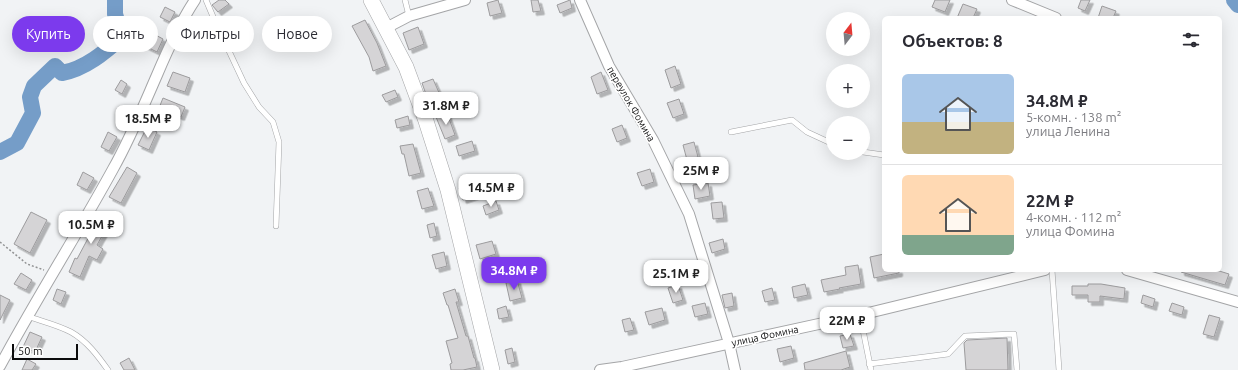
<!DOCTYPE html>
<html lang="ru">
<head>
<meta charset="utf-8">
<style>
  :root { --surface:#fff; --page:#f2f2f3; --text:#2b2b33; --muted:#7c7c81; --line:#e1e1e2; --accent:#7c3aed }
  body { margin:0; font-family:Ubuntu,sans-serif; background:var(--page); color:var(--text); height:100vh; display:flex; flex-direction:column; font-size:15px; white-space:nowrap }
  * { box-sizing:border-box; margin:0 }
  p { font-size:13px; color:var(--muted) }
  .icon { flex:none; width:22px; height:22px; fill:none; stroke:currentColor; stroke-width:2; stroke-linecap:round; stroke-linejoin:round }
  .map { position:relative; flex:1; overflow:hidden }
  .details { position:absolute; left:882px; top:16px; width:340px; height:256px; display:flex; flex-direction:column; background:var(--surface); border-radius:6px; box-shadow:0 4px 16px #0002 }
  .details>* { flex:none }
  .top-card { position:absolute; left:12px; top:16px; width:380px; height:36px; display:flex; gap:8px }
  .needle { width:26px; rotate:16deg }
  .fabs { position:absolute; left:826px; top:12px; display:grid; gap:8px }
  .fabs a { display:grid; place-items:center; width:44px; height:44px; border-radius:50%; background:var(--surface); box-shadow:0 4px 16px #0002; font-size:20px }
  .scale { position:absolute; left:12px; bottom:10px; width:66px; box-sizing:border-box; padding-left:4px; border:2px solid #0b0b0c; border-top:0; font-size:11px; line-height:14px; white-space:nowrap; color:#0b0b0c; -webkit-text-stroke:3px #fff; paint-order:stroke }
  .price { position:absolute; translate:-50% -34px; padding:0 9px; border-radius:8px; background:#fff; color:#222; font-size:13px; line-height:26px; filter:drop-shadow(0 1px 2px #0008) }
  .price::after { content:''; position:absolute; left:50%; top:24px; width:12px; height:9px; margin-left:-6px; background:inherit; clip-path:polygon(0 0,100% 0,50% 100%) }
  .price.active { background:var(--accent); color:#fff }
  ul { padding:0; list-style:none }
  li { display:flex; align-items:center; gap:12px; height:100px; padding:0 20px }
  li+li { border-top:1px solid var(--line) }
  li span { display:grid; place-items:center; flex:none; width:112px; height:80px; border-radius:6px; color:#555 }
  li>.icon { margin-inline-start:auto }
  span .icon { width:48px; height:48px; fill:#fffc; stroke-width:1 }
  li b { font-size:17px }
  h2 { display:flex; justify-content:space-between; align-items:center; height:48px; padding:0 20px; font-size:17px }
  .pill { padding:0 14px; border-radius:18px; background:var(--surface); box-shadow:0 4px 16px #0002; font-size:14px; line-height:36px }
  .pill.active { background:var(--accent); color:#fff }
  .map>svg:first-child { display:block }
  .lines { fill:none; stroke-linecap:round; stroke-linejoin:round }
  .river { stroke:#759dc8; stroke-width:16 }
  .building { fill:#d5d4d6; stroke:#9c9b9d; filter:url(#shadow) }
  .lane-casing { stroke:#a4a5a7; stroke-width:6 }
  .street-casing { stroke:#a4a5a7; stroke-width:12 }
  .secondary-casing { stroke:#a4a5a7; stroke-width:16 }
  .path { stroke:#929394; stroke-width:1.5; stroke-dasharray:2 2; stroke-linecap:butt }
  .lane { stroke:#fff; stroke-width:5 }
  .street { stroke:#fff; stroke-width:10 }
  .secondary { stroke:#fff; stroke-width:15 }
  .labels { text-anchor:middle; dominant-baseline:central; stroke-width:3.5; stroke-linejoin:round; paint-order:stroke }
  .street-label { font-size:10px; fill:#0b0b0c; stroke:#fff }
</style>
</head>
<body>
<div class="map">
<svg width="1238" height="370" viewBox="0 0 1238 370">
  <defs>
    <filter id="shadow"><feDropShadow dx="3.5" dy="3.5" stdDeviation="0" flood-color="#0004"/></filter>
  </defs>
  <rect width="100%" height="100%" fill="#f1f3f5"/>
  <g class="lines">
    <path class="river" d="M1234,0L1238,5
      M0,152L17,143L33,113L30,97L34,86L55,66L62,73C85,69 105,52 122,37L115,14V0"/>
  </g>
  <path class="building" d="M219,0H225L229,4L218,12L212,5Z
    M498,0L502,13L490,16L487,3Z
    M531,0H538L541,11L533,12Z
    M570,0L572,8L560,13L557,5Z
    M935,0H950L945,12L932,7Z
    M1081,0H1090L1085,11L1078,8Z
    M963,4L977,9L973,18H957Z
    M1102,6L1116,11L1113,18H1098Z
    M165,7L175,12L170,22L160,17Z
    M365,20L377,43L386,66L373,71L369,57L352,26Z
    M418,27L424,44L409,50L403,33Z
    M152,33L163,39L157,52L145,46Z
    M675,66L681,84L671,88L665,70Z
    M173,72L190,78L185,92L167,86Z
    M601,72L608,90L597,94L591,77Z
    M433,79L440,95L428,100L422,83Z
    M121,80L127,84L122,94L115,90Z
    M395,90L398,97L386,102L382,95Z
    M163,98L185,107L181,117L159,108Z
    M679,99L684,114L673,118L667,103Z
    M447,113L455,135L445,139L436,117Z
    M408,116L410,125L397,128L395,120Z
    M622,125L627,138L617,142L612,129Z
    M147,127L157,132L149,150L138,145Z
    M108,132L117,137L109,151L101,147Z
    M472,141L475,151L459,156L456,146Z
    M694,142L698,157L687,160L683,145Z
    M413,144L421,173L409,176L404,154H402L400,146Z
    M127,167L137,173L121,203L109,197Z
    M650,169L654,182L642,186L637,173Z
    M83,172L94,178L87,190L77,185Z
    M708,183L710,196L695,199L693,185Z
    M472,185L475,196L463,200L459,188Z
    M428,188L434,206L422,209L417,191Z
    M496,201L499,210L486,215L483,206Z
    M722,202L724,218L713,219L711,203Z
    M31,212L47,220L30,253L14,244Z
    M99,213L111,220L97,245L103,249L97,260L89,256L80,277L69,272L75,258L77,259L93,229L91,228Z
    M434,223L437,236L430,238L427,225Z
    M723,239L725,249L712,253L709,243Z
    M492,241L496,254L480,259L476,245Z
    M444,252L447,266L436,269L432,255Z
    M884,254V270H899V273L874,278L870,257Z
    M858,265L861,284L839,288L840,289L824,292L821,280L846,275L845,267Z
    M1181,270H1216L1229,274L1225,285L1181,272Z
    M21,273L32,280L26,290L14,284Z
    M517,280L522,298L510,301L506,283Z
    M805,284L808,295L794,298L792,287Z
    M1088,284H1101L1125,288L1124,299L1100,296V302H1088V295H1072V286H1088Z
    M678,285L683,300L673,303L668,288Z
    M772,288L775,300L765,302L762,291Z
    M57,289L66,292L61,304L53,300Z
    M455,289L459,302H456L466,336H468L474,358H475L477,367L463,370H451L450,364L452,363L446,341L458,338L448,305H447L443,293Z
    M732,293L734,306L725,308L722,295Z
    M0,295L10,300L0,320Z
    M1143,295L1155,299L1153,307L1141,303Z
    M705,303L708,314L695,317L692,306Z
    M1172,303L1184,307L1182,315L1169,311Z
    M506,306L509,317L499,319L497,309Z
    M662,308L665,320L649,325L645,312Z
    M1209,315L1220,318L1214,337L1203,334Z
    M630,318L634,330L625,332L622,320Z
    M30,332L42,337L35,352L23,347Z
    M850,334L854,346L843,348L840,336Z
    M1007,338L1008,370H966L964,343L967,340Z
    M791,346L794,358L780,362L777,349Z
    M512,348L515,362L508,364L505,350Z
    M846,351L850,367L841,370H805L804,363Z
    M129,358L135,370H124L120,363Z
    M27,359L36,364L32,370H22Z"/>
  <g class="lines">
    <g class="lane-casing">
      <path id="lane" d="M206,0L214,19L244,83L259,107L273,122L279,142L276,226
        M405,0L409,16
        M731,132L792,120L807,132L833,144
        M863,152L884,155
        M1052,270L1059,370
        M860,315L871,370
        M27,316C41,321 58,325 71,332C87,341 98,356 108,370
        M869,364L948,354L965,336L1014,334L1017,370"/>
    </g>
    <g class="street-casing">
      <path id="street" d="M580,0L609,66L653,140L689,214L729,343L735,370
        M1012,0L1056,18
        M386,28L409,16L465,0
        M1127,270L1238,302
        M0,366C36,299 77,235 113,169C130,139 143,107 157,75C168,49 179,24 195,0
        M600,370L622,367L860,315L1045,270"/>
    </g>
    <g class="secondary-casing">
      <path id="secondary" d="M371,0L406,67L426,121L448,190L492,370"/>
    </g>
    <path class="path" d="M0,242L27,264L44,270"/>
    <use href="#lane" class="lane"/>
    <use href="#street" class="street"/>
    <use href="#secondary" class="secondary"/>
  </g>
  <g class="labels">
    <g class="street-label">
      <text transform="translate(631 104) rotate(60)">переулок Фомина</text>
      <text transform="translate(765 336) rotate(-12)">улица Фомина</text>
    </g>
  </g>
</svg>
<div class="fabs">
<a><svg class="needle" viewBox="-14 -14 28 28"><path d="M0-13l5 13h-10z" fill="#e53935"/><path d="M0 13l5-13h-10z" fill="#7c7c81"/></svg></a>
<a>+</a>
<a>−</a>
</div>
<div class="scale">50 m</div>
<b class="price" style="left:446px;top:126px">31.8M ₽</b>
<b class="price" style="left:148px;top:139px">18.5M ₽</b>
<b class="price" style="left:701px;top:191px">25M ₽</b>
<b class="price" style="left:491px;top:208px">14.5M ₽</b>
<b class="price" style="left:91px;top:245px">10.5M ₽</b>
<b class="price active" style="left:514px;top:291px">34.8M ₽</b>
<b class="price" style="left:676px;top:294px">25.1M ₽</b>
<b class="price" style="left:847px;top:341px">22M ₽</b>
<div class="top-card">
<a class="pill active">Купить</a>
<a class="pill">Снять</a>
<a class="pill">Фильтры</a>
<a class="pill">Новое</a>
</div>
<section class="details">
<h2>Объектов: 8<svg class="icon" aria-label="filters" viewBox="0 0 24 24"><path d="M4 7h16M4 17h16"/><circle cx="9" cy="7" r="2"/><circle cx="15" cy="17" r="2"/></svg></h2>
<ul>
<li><span style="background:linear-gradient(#a9c7e8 60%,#c2b280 0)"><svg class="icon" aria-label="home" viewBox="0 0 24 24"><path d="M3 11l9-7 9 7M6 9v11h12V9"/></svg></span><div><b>34.8M ₽</b><p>5-комн. · 138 m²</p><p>улица Ленина</p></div></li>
<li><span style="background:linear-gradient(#ffd9b3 75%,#7fa58c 0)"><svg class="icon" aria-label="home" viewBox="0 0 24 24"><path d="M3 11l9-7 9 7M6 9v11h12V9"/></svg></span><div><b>22M ₽</b><p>4-комн. · 112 m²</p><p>улица Фомина</p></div></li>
</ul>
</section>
</div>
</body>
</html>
